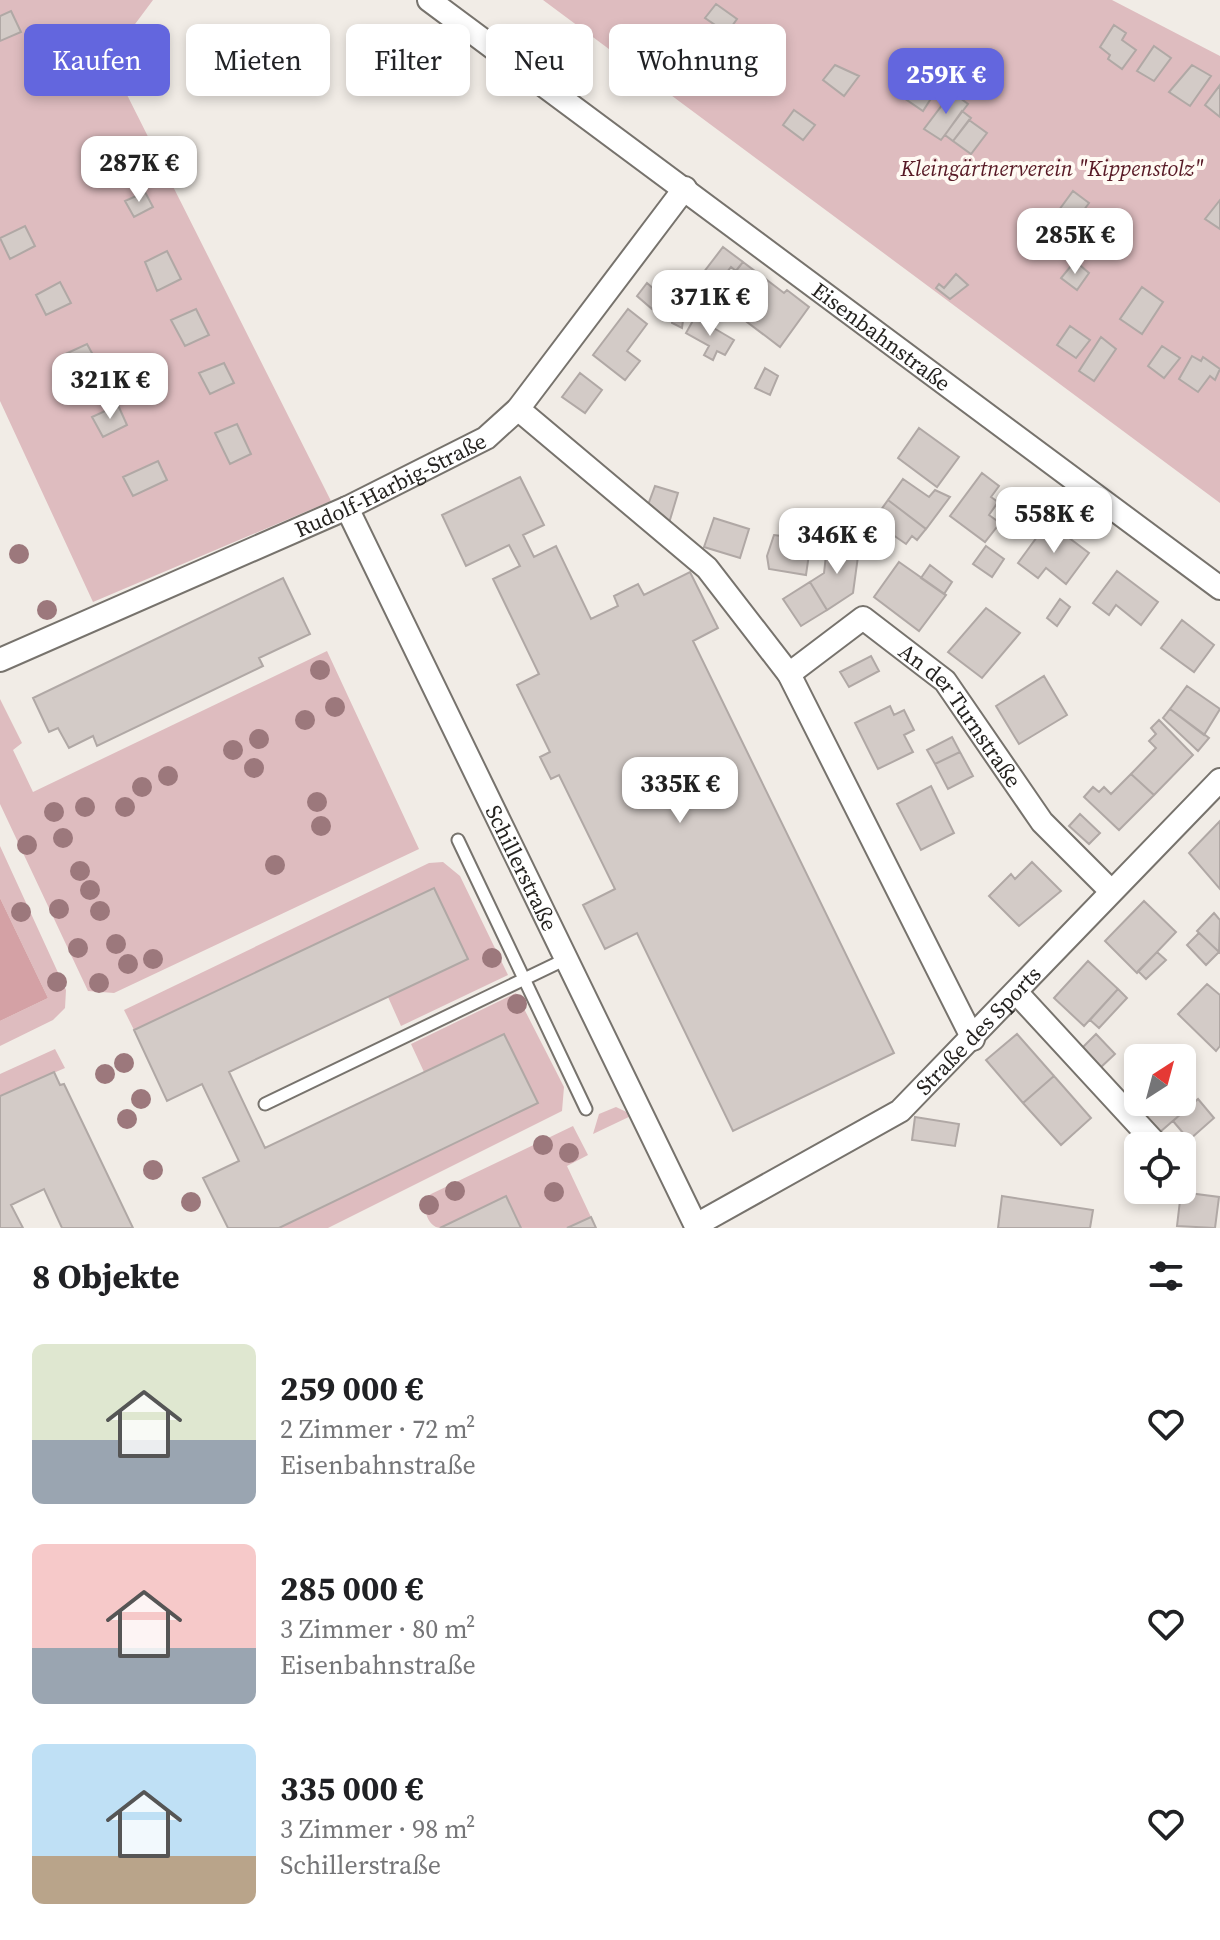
<!DOCTYPE html>
<html lang="de">
<head>
<meta charset="utf-8">
<style>
  :root { --surface:#fff; --page:#f6f6f6; --text:#202124; --muted:#757577; --accent:#6366de }
  body { margin:0; font-family:"Source Serif 4",serif; background:var(--page); color:var(--text); height:100vh; display:flex; flex-direction:column; font-size:30px; white-space:nowrap }
  * { box-sizing:border-box; margin:0 }
  p { font-size:26px; color:var(--muted) }
  .icon { flex:none; width:44px; height:44px; fill:none; stroke:currentColor; stroke-width:2; stroke-linecap:round; stroke-linejoin:round }
  .map { position:relative; height:1228px; overflow:hidden }
  .details { display:flex; flex-direction:column; background:var(--surface); flex:1 }
  .details>* { flex:none }
  .top-card { position:absolute; left:24px; top:24px; width:800px; height:72px; display:flex; gap:16px }
  .needle { width:52px; rotate:36deg }
  .controls { position:absolute; left:1124px; top:1044px; display:grid; gap:16px }
  .controls a { display:grid; place-items:center; width:72px; height:72px; border-radius:12px; background:var(--surface); box-shadow:0 4px 12px #0003; font-size:40px }
  .price { position:absolute; translate:-50% -68px; padding:0 18px; border-radius:16px; background:#fff; color:#222; font-size:26px; line-height:52px; filter:drop-shadow(0 2px 4px #0008) }
  .price::after { content:''; position:absolute; left:50%; top:48px; width:24px; height:18px; margin-left:-12px; background:inherit; clip-path:polygon(0 0,100% 0,50% 100%) }
  .price.on { background:var(--accent); color:#fff }
  ul { padding:0; list-style:none }
  li { display:flex; align-items:center; gap:24px; height:200px; padding:0 32px }
  li span { display:grid; place-items:center; flex:none; width:224px; height:160px; border-radius:12px; color:#555 }
  li>.icon { margin-inline-start:auto }
  span .icon { width:96px; height:96px; fill:#fffc; stroke-width:1 }
  li b { font-size:34px }
  h2 { display:flex; justify-content:space-between; align-items:center; height:96px; padding:0 32px; font-size:34px }
  .chip { padding:0 28px; border-radius:12px; background:var(--surface); box-shadow:0 4px 12px #0003; font-size:28px; line-height:72px }
  .chip.on { background:var(--accent); color:#fff }
  .map>svg:first-child { display:block }
  .green { fill:#debcbf }
  .forest { fill:#d4a1a5 }
  .building { fill:#d3cbc7; stroke:#b0a8a5; stroke-width:2 }
  .lines { fill:none; stroke-linecap:round; stroke-linejoin:round }
  .lane-casing { stroke:#77736d; stroke-width:15 }
  .street-casing { stroke:#77736d; stroke-width:26 }
  .lane { stroke:#fff; stroke-width:11 }
  .street { stroke:#fff; stroke-width:22 }
  .tree { fill:#9c787c }
  .labels { text-anchor:middle; dominant-baseline:central; stroke-width:8; stroke-linejoin:round; paint-order:stroke }
  .park-label { font-size:22px; font-style:italic; fill:#571925; stroke:#fffaf3 }
  .street-label { font-size:22px; fill:#252320; stroke:#fffaf3 }
</style>
</head>
<body>
<div class="map">
<svg width="1220" height="1228" viewBox="0 0 1220 1228">
  <rect width="100%" height="100%" fill="#f1ece6"/>
  <path class="green" d="M0,0H153L109,59L331,501L93,602L0,401Z
    M543,0H1112L1220,56V503Z
    M327,651L419,849L114,993L88,991L0,804V699L22,743L13,750L33,792Z
    M0,846L66,990L65,1008L53,1020L0,1046V1021L48,998L0,898Z
    M443,862L460,876L508,975L401,1026L388,997L468,959L434,888L134,1030L124,1010L429,863Z
    M516,993L564,1087L562,1111L328,1228H279L538,1103L504,1034L424,1072L411,1044Z
    M55,1049L65,1068L0,1096V1074Z
    M616,1107L633,1115L593,1134L599,1114Z
    M573,1126L588,1155L567,1166L591,1217L567,1228H521L506,1197L440,1228C427,1226 424,1210 425,1199L431,1194Z"/>
  <path class="forest" d="M0,898L48,998L0,1021Z"/>
  <path class="building" d="M716,4L737,19L727,33L705,18Z
    M11,11L21,32L0,41V16Z
    M1114,25L1126,33L1122,40L1136,50L1122,69L1108,59L1110,55L1100,47Z
    M1154,46L1171,58L1154,81L1137,71Z
    M82,65L91,82L70,94L61,78Z
    M835,65L859,76L844,96L823,80Z
    M1192,65L1211,76L1190,106L1169,92Z
    M916,69L939,86L923,111L898,94Z
    M1220,85V117L1205,105Z
    M952,92L968,104L941,140L924,129Z
    M794,110L815,125L803,140L783,125Z
    M962,111L971,118L953,141L945,135Z
    M969,120L987,133L971,154L953,141Z
    M122,141L130,158L109,169L100,150Z
    M1073,191L1089,203L1075,222L1059,210Z
    M145,192L153,207L134,217L125,201Z
    M1220,200V229L1205,219Z
    M25,226L35,246L10,259L0,238Z
    M723,247L743,262L736,271L731,267L704,301L690,290Z
    M167,251L181,279L157,291L145,262Z
    M1075,261L1089,273L1077,290L1061,278Z
    M743,262L784,293L787,290L809,307L780,347L747,322L758,308L742,296L738,301L732,296L736,291L726,283Z
    M956,274L968,285L950,299L936,288L939,284L944,288Z
    M60,282L71,303L46,315L36,295Z
    M647,283L663,297L652,309L637,296Z
    M1142,287L1163,302L1142,334L1120,319Z
    M674,296L686,299L682,328L672,323Z
    M196,309L209,335L185,346L171,320Z
    M628,309L647,324L627,351L640,361L625,380L593,355Z
    M695,317L734,340L725,355L717,351L713,360L704,355L709,346L686,333Z
    M1070,326L1090,340L1076,358L1057,345Z
    M1101,337L1116,349L1094,381L1079,371Z
    M87,344L98,364L73,376L63,355Z
    M1162,346L1180,358L1164,378L1148,366Z
    M1192,356L1201,361L1203,357L1220,369L1215,380L1210,376L1198,392L1179,379Z
    M224,363L234,383L210,394L199,373Z
    M765,368L778,376L770,395L755,388Z
    M580,373L602,390L585,413L562,397Z
    M118,405L127,425L103,437L92,417Z
    M237,424L251,454L230,464L215,433Z
    M919,428L959,457L937,487L898,458Z
    M158,461L167,480L133,496L123,477Z
    M982,473L999,486L991,497L998,502L989,515L1000,523L985,542L950,516Z
    M520,477L544,525L523,535L534,557L556,546L591,619L618,606L614,596L638,584L644,595L690,572L718,628L693,641L894,1053L733,1131L637,933L605,949L583,905L615,889L559,775L551,779L540,757L550,752L517,685L539,674L493,579L520,566L509,545L466,566L442,515Z
    M903,479L929,497L935,490L950,497L926,529L888,500Z
    M655,486L678,493L669,523L648,505Z
    M888,500L926,529L917,540L912,536L906,544L873,521Z
    M714,518L749,529L740,558L704,547Z
    M1048,522L1089,553L1066,584L1046,568L1038,578L1018,563Z
    M774,535L811,540L806,575L769,569L767,556Z
    M827,546L859,549L853,593L827,610L810,582L824,573Z
    M986,546L1004,559L992,577L973,564Z
    M899,562L946,595L919,631L874,597Z
    M930,565L952,582L944,594L921,578Z
    M1117,571L1158,602L1141,625L1116,605L1109,615L1093,603Z
    M283,578L310,634L259,658L263,666L97,746L93,736L69,748L58,728L49,732L33,698Z
    M810,582L827,610L801,626L783,599Z
    M1060,599L1070,607L1057,626L1047,618Z
    M986,608L1020,633L982,678L948,652Z
    M1182,620L1214,645L1194,672L1161,648Z
    M871,656L879,671L849,687L840,672Z
    M1044,676L1067,715L1019,744L996,706Z
    M1187,686L1220,709L1204,735L1170,709Z
    M890,706L894,715L904,710L914,730L904,735L913,752L878,769L855,723Z
    M1170,709L1209,738L1198,751L1163,718Z
    M1159,720L1193,755L1154,795L1131,774L1156,748L1149,741L1156,734L1151,728Z
    M952,737L960,752L935,764L927,750Z
    M960,752L973,776L948,789L935,764Z
    M1131,774L1154,795L1119,830L1084,797L1093,787L1099,792L1104,787L1111,794Z
    M931,786L954,833L921,850L897,804Z
    M1080,814L1100,833L1089,844L1069,826Z
    M1220,821V889L1189,853Z
    M1032,862L1061,891L1019,926L989,896L1011,874L1015,879Z
    M434,888L468,959L229,1072L265,1148L504,1034L538,1103L279,1228H228L203,1178L239,1161L202,1084L167,1101L134,1030Z
    M1144,901L1176,932L1137,973L1105,941Z
    M1214,913L1220,920L1219,952L1197,931Z
    M1199,933L1219,952L1206,965L1187,945Z
    M1157,952L1166,960L1146,979L1138,971Z
    M1088,961L1118,989L1084,1026L1054,998Z
    M1207,984L1220,995V1046L1216,1051L1178,1014Z
    M1118,989L1127,998L1099,1028L1090,1020Z
    M1017,1034L1054,1076L1023,1103L986,1060Z
    M1096,1034L1115,1054L1100,1068L1081,1049Z
    M54,1072L60,1085L64,1084L133,1228H62L44,1189L11,1205L23,1228H0V1096Z
    M1054,1076L1091,1118L1061,1145L1023,1103Z
    M1138,1082V1102L1182,1099L1189,1107L1160,1132L1126,1092Z
    M1198,1099L1214,1118L1189,1140L1173,1121Z
    M915,1117L959,1124L955,1146L912,1140Z
    M1181,1192L1219,1197L1215,1228L1177,1226Z
    M506,1196L521,1228H440Z
    M1002,1196L1093,1210L1090,1228H998Z
    M591,1217L596,1228H567Z"/>
  <g class="lines">
    <g class="lane-casing">
      <path id="lane" d="M458,840L586,1109
        M265,1104L566,959"/>
    </g>
    <g class="street-casing">
      <g id="street">
        <path id="s1" d="M429,0L1220,588"/>
        <path d="M518,409L707,568L789,674L973,1039"/>
        <path id="s2" d="M347,508L697,1228"/>
        <path id="s3" d="M0,660L347,508L486,438L518,409L685,188"/>
        <path id="s4" d="M789,674L863,618L945,681L1042,822L1111,891"/>
        <path d="M1016,992L1158,1146"/>
        <path id="s5" d="M696,1225L900,1111L1220,780"/>
      </g>
    </g>
    <use href="#lane" class="lane"/>
    <use href="#street" class="street"/>
  </g>
  <g class="tree">
    <circle cx="19" cy="554" r="10"/>
    <circle cx="47" cy="610" r="10"/>
    <circle cx="320" cy="670" r="10"/>
    <circle cx="335" cy="707" r="10"/>
    <circle cx="305" cy="720" r="10"/>
    <circle cx="259" cy="739" r="10"/>
    <circle cx="233" cy="750" r="10"/>
    <circle cx="254" cy="768" r="10"/>
    <circle cx="168" cy="776" r="10"/>
    <circle cx="142" cy="787" r="10"/>
    <circle cx="317" cy="802" r="10"/>
    <circle cx="85" cy="807" r="10"/>
    <circle cx="125" cy="807" r="10"/>
    <circle cx="54" cy="812" r="10"/>
    <circle cx="321" cy="826" r="10"/>
    <circle cx="63" cy="838" r="10"/>
    <circle cx="27" cy="845" r="10"/>
    <circle cx="275" cy="865" r="10"/>
    <circle cx="80" cy="871" r="10"/>
    <circle cx="90" cy="890" r="10"/>
    <circle cx="59" cy="909" r="10"/>
    <circle cx="100" cy="911" r="10"/>
    <circle cx="21" cy="912" r="10"/>
    <circle cx="116" cy="944" r="10"/>
    <circle cx="78" cy="948" r="10"/>
    <circle cx="492" cy="958" r="10"/>
    <circle cx="153" cy="959" r="10"/>
    <circle cx="128" cy="964" r="10"/>
    <circle cx="57" cy="982" r="10"/>
    <circle cx="99" cy="983" r="10"/>
    <circle cx="517" cy="1004" r="10"/>
    <circle cx="124" cy="1063" r="10"/>
    <circle cx="105" cy="1074" r="10"/>
    <circle cx="141" cy="1099" r="10"/>
    <circle cx="127" cy="1119" r="10"/>
    <circle cx="543" cy="1145" r="10"/>
    <circle cx="569" cy="1153" r="10"/>
    <circle cx="153" cy="1170" r="10"/>
    <circle cx="455" cy="1191" r="10"/>
    <circle cx="554" cy="1192" r="10"/>
    <circle cx="191" cy="1202" r="10"/>
    <circle cx="429" cy="1205" r="10"/>
  </g>
  <g class="labels">
    <g class="park-label">
      <text x="1052" y="168">Kleingärtnerverein "Kippenstolz"</text>
    </g>
    <g class="street-label">
      <text stroke="none"><textPath href="#s1" startOffset="564">Eisenbahnstraße</textPath></text>
      <text stroke="none"><textPath href="#s3" startOffset="428">Rudolf-Harbig-Straße</textPath></text>
      <text stroke="none"><textPath href="#s4" startOffset="232">An der Turnstraße</textPath></text>
      <text stroke="none"><textPath href="#s2" startOffset="400">Schillerstraße</textPath></text>
      <text stroke="none"><textPath href="#s5" startOffset="346">Straße des Sports</textPath></text>
    </g>
  </g>
</svg>
<div class="controls">
<a><svg class="needle" viewBox="-14 -14 28 28"><path d="M0-13l5 13h-10z" fill="#e53935"/><path d="M0 13l5-13h-10z" fill="#757577"/></svg></a>
<a><svg class="icon" aria-label="locate" viewBox="0 0 24 24"><circle cx="12" cy="12" r="6"/><path d="M12 2v4M12 18v4M2 12h4M18 12h4"/></svg></a>
</div>
<b class="price on" style="left:946px;top:116px">259K €</b>
<b class="price" style="left:139px;top:204px">287K €</b>
<b class="price" style="left:1075px;top:276px">285K €</b>
<b class="price" style="left:710px;top:338px">371K €</b>
<b class="price" style="left:110px;top:421px">321K €</b>
<b class="price" style="left:1054px;top:555px">558K €</b>
<b class="price" style="left:837px;top:576px">346K €</b>
<b class="price" style="left:680px;top:825px">335K €</b>
<div class="top-card">
<a class="chip on">Kaufen</a>
<a class="chip">Mieten</a>
<a class="chip">Filter</a>
<a class="chip">Neu</a>
<a class="chip">Wohnung</a>
</div>
</div>
<section class="details">
<h2>8 Objekte<svg class="icon" aria-label="filters" viewBox="0 0 24 24"><path d="M4 7h16M4 17h16"/><circle cx="9" cy="7" r="2"/><circle cx="15" cy="17" r="2"/></svg></h2>
<ul>
<li><span style="background:linear-gradient(#dfe7d0 60%,#9aa5b1 0)"><svg class="icon" aria-label="home" viewBox="0 0 24 24"><path d="M3 11l9-7 9 7M6 9v11h12V9"/></svg></span><div><b>259 000 €</b><p>2 Zimmer · 72 m²</p><p>Eisenbahnstraße</p></div><svg class="icon" aria-label="heart" viewBox="0 0 24 24"><path d="M12 20l-8-8c-3-5 5-10 8-4 3-6 11-1 8 4z"/></svg></li>
<li><span style="background:linear-gradient(#f6c9c9 65%,#9aa5b1 0)"><svg class="icon" aria-label="home" viewBox="0 0 24 24"><path d="M3 11l9-7 9 7M6 9v11h12V9"/></svg></span><div><b>285 000 €</b><p>3 Zimmer · 80 m²</p><p>Eisenbahnstraße</p></div><svg class="icon" aria-label="heart" viewBox="0 0 24 24"><path d="M12 20l-8-8c-3-5 5-10 8-4 3-6 11-1 8 4z"/></svg></li>
<li><span style="background:linear-gradient(#bfe0f5 70%,#b9a48a 0)"><svg class="icon" aria-label="home" viewBox="0 0 24 24"><path d="M3 11l9-7 9 7M6 9v11h12V9"/></svg></span><div><b>335 000 €</b><p>3 Zimmer · 98 m²</p><p>Schillerstraße</p></div><svg class="icon" aria-label="heart" viewBox="0 0 24 24"><path d="M12 20l-8-8c-3-5 5-10 8-4 3-6 11-1 8 4z"/></svg></li>
</ul>
</section>
</body>
</html>
